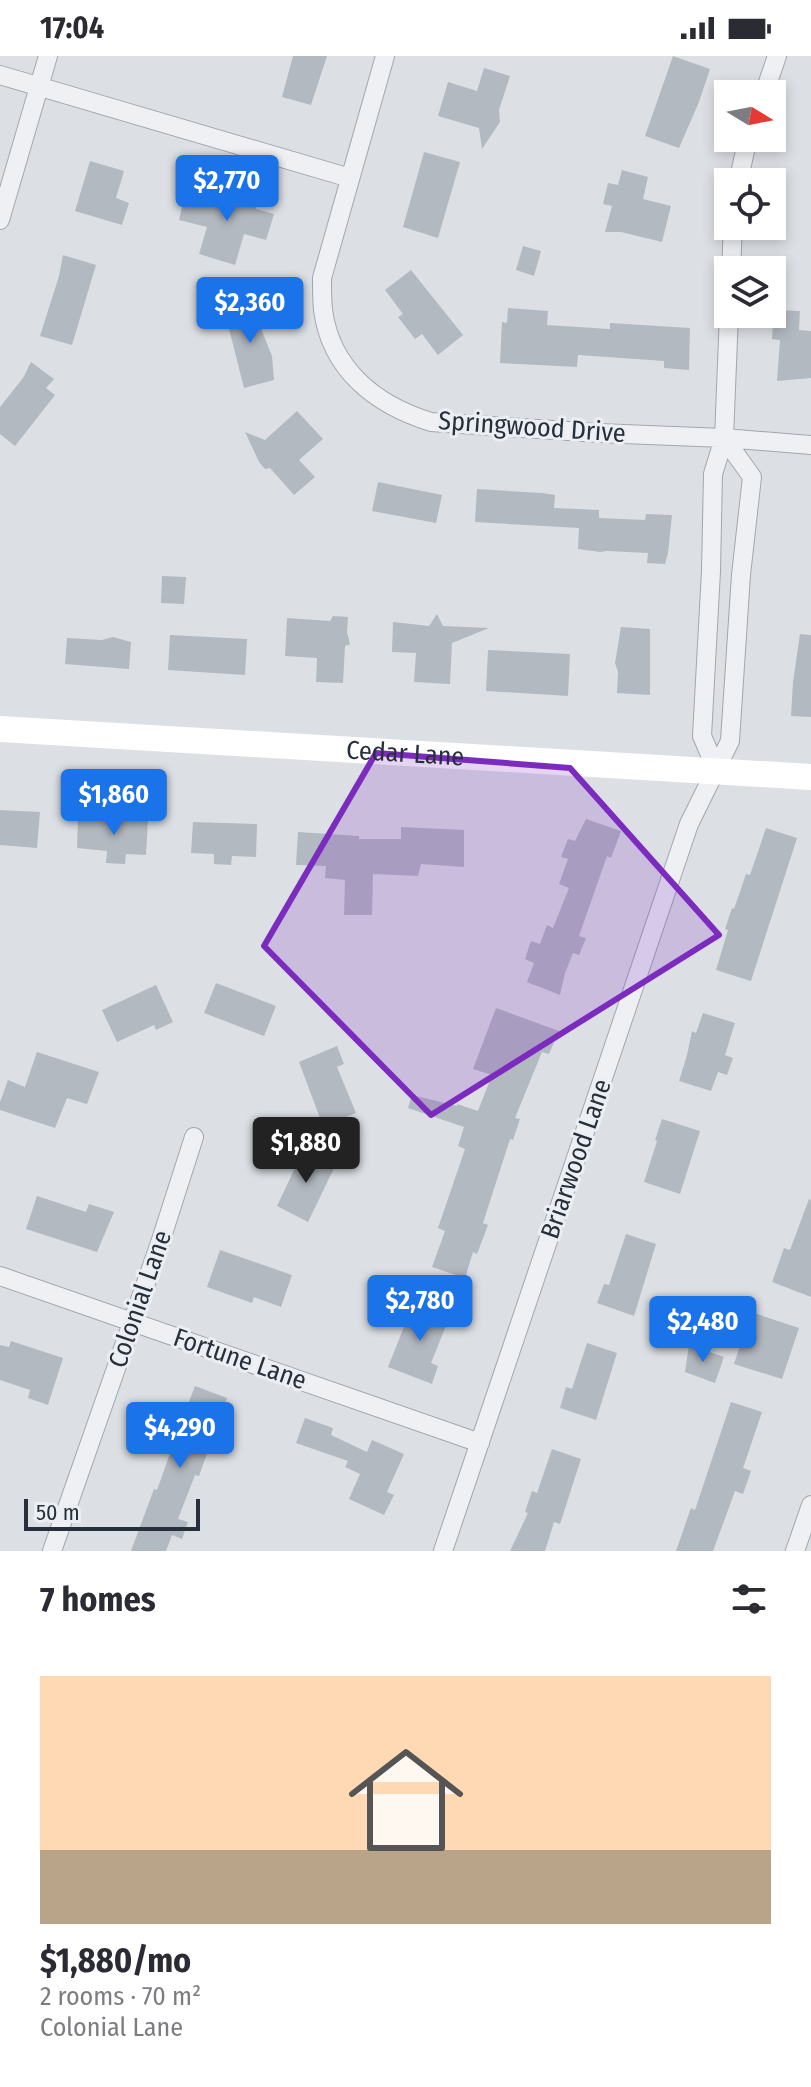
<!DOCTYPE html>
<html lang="en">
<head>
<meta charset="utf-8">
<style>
  :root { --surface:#fff; --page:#f2f2f3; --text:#2b2b33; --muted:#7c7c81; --line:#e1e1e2; --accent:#1a73e8 }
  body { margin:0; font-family:"Fira Sans Condensed",sans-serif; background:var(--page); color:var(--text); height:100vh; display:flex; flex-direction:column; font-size:30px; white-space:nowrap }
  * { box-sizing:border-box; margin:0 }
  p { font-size:26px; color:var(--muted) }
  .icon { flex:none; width:44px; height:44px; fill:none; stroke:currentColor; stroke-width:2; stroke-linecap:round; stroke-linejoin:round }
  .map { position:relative; height:1495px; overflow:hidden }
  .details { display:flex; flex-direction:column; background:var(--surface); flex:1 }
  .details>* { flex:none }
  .needle { width:52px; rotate:100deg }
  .controls { position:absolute; left:714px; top:24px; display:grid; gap:16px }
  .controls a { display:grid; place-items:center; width:72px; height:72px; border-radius:0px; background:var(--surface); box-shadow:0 4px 12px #0003; font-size:40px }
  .scale { position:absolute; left:24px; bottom:20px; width:176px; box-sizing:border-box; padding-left:8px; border:4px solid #272f3a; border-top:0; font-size:22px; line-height:28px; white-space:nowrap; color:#272f3a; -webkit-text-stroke:6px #ebeff3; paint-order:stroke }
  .price { position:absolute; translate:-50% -68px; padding:0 18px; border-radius:8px; background:var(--accent); color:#fff; font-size:26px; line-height:52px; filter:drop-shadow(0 2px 4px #0008) }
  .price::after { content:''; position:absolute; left:50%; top:48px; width:24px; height:18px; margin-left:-12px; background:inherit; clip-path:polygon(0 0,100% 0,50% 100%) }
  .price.active { background:#222; color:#fff }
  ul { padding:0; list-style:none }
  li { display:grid; align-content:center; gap:16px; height:424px; padding:0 40px }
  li+li { border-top:2px solid var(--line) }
  li span { display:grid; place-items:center; height:248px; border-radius:0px; color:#555 }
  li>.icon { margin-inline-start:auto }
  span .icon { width:144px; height:144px; fill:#fffc; stroke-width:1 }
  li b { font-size:34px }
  h2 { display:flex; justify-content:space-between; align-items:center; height:96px; padding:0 40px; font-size:34px }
  .status { display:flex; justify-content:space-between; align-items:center; height:56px; padding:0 40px; background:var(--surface); direction:ltr }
  .status svg { height:22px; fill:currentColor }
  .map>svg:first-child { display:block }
  .building { fill:#b3b9c1 }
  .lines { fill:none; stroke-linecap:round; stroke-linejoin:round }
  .minor-casing { stroke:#a2a7ae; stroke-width:20 }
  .minor { stroke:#eef0f4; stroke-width:18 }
  .secondary { stroke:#fff; stroke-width:26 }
  .marked { fill:#7b2cbf; fill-opacity:0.2; stroke:#7b2cbf; stroke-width:6; stroke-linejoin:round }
  .labels { text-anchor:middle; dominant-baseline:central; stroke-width:6; stroke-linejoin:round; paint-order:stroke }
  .street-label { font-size:26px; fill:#272f3a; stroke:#ebeff3 }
</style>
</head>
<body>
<div class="status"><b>17:04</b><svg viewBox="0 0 49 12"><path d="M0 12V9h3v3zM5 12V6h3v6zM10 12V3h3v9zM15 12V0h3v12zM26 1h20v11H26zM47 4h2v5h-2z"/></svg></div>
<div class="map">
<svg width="811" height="1495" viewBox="0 0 811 1495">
  <rect width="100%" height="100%" fill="#dce0e5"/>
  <path class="building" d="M293,0H327L311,49L282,41Z
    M673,0L710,13L699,46L679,92L645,80Z
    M484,12L510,20L499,54L500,66L482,93L479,72L438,60L448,26L477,35Z
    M424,96L460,106L438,182L403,171Z
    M90,105L124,115L116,142L129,147L122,169L75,155Z
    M622,114L648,121L643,143L671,150L662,186L621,176H605L612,150L603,148L608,127L618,129Z
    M230,132L260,140L256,153L274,158L266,184L244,178L235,209L199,198L207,171L179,164L185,139L209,145L227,141Z
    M523,190L541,195L534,220L516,214Z
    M63,199L96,209L72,289L40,280L59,220Z
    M411,214L463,279L438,299L422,278L415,283L398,261L403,258L385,234Z
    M254,245L262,275L272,300L274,324L244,332L224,253Z
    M508,252L548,255L547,269L610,273V267L690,272L689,314L664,312V305L578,299L577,311L500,307L502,266L507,267Z
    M774,254L800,255L799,274L811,275V322L777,325L780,284L772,283Z
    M31,306L54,323L46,332L55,339L15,390L0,378V351L23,322Z
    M297,355L323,383L299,404L315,421L294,439L270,412L265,413L259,406L245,376L265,384Z
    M378,426L442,439L436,467L372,455Z
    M477,433L542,437L555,439L554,452L599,454V462L645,464L646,458L672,459L668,497L665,508L647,507L648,497L607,495L600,496L578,493L579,472L475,466Z
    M162,520L186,521L184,548L161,547Z
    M437,558L443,570L489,572L452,587L450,628L414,626L416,597L392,596L393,566L429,570Z
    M333,560L348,561L347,576L350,588L345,590L343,627L316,626L317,602L285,600L287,562L330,565Z
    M621,571L650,573V639L617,637L618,616L615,607Z
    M800,578L811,579V661L791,660L793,626Z
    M170,579L247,583L245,619L168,614Z
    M113,581L131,586L129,613L65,608L67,582L102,584Z
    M488,594L570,598L568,640L486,635Z
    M0,754L40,756L37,792L0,789Z
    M78,762L148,763L146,799L126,798L125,808L106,807L107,795L77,792Z
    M586,763L621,775L611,802L607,800L579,880L586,882L579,899L573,897L565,917L560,939L527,926L534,907L525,903L531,885L540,888L547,869L553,872L569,832L559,828L568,803L561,801L568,783L575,785Z
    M193,766L257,768L256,801L232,800L231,809L214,808V798L191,797Z
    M401,771L464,774V811L421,808L418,820L373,818L372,859H344L345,824L325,822L326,810L296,809L298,776L359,780V783H401Z
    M766,772L797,782L751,925L716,914L728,874L725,873L732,852L734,853L746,818L750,819Z
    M216,927L276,950L264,980L204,957Z
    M156,929L173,966L156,974L154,969L117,986L102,954Z
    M496,952L559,975L549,998L542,996L515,1062L520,1063L513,1084L510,1083L483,1167L488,1169L477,1198L473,1196L465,1222L432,1211L445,1175L438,1172L465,1093L458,1090L464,1071L408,1052L412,1039L457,1050V1048L478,1055L492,1019L473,1013Z
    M703,957L735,967L725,999L733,1002L727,1019L718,1016L711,1035L679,1025L687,999L692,975L696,977Z
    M337,990L344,1008L337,1011L356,1057L323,1070L299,1006Z
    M37,996L99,1016L87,1048L67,1042L55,1072L0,1054V1046L8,1024L25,1031Z
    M662,1063L700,1075L680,1138L644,1126L657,1085L655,1084Z
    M304,1093L336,1108L308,1166L277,1150Z
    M37,1140L86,1156L89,1148L114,1156L97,1196L26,1173Z
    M809,1143L811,1144V1241L772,1226L784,1192L790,1194Z
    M626,1178L656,1188L634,1260L597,1247L604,1228L609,1229Z
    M220,1194L292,1219L281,1251L254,1241L252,1247L207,1231Z
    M414,1246L450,1260L431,1307L438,1310L432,1328L388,1311Z
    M751,1256L799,1272L782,1323L734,1308Z
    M11,1285L63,1302L48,1349L28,1342L30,1334L0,1324V1289L9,1291Z
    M587,1287L617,1297L596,1364L560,1352L566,1331L572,1333Z
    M689,1289L724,1301L715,1327L685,1316Z
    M195,1330L227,1342L199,1420L195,1419L178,1463L188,1466L182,1483L172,1479L166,1495H131L154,1433L157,1434L178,1375L169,1372L178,1347L187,1351Z
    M731,1346L762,1356L743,1412L751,1415L743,1438L735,1435L713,1495H676L691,1452L695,1454Z
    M305,1362L333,1372L331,1379L367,1396L372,1384L404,1398L387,1436L394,1439L384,1459L349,1443L360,1418L345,1411L348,1405L296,1387Z
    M552,1393L581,1403L560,1468L554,1466L545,1495H510L528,1457L525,1456L532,1435L537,1437Z"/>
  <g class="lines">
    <g class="minor-casing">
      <path id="minor" d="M385,0L322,222C322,232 322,243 323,254C331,314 376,349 431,366L598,377L724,382L811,389
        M0,19L350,122
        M764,38L777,0
        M738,126L748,82
        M0,164L48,0
        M731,214L733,170
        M717,715L702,680L711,515L713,418L724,382L729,258
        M0,1220L480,1387
        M52,1495L160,1187L194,1081
        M443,1495L689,768L730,685L741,519L752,421L724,382
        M795,1495L811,1449"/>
    </g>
    <use href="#minor" class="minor"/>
    <path class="secondary" id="s1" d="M0,673L811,721"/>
  </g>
  <path class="marked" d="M376,697L570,712L719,879L431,1059L264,890Z"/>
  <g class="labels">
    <g class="street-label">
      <text transform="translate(532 371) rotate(4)">Springwood Drive</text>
      <text stroke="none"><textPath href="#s1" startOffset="406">Cedar Lane</textPath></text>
      <text transform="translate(576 1103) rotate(-71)">Briarwood Lane</text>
      <text transform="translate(140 1243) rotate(-71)">Colonial Lane</text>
      <text transform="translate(240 1303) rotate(19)">Fortune Lane</text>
    </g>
  </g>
</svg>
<div class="controls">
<a><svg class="needle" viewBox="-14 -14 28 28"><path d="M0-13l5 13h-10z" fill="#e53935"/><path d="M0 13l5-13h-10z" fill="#7c7c81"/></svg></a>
<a><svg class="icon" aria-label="locate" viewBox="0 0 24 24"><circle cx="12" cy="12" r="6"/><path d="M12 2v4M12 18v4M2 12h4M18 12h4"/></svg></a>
<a><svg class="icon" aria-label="layers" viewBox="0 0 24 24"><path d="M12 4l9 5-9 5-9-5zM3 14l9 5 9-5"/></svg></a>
</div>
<div class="scale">50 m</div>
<b class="price" style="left:227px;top:167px">$2,770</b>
<b class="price" style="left:250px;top:289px">$2,360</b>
<b class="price" style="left:114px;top:781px">$1,860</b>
<b class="price active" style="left:306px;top:1129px">$1,880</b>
<b class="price" style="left:420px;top:1287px">$2,780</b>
<b class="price" style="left:703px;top:1308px">$2,480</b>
<b class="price" style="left:180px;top:1414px">$4,290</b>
</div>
<section class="details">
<h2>7 homes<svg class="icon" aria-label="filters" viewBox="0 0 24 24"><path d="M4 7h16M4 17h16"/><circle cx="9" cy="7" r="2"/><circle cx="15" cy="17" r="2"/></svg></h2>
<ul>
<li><span style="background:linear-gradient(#ffd9b3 70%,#b9a48a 0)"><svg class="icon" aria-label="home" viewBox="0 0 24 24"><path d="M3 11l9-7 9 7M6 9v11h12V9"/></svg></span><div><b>$1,880/mo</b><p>2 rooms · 70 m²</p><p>Colonial Lane</p></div></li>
</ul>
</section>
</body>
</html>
